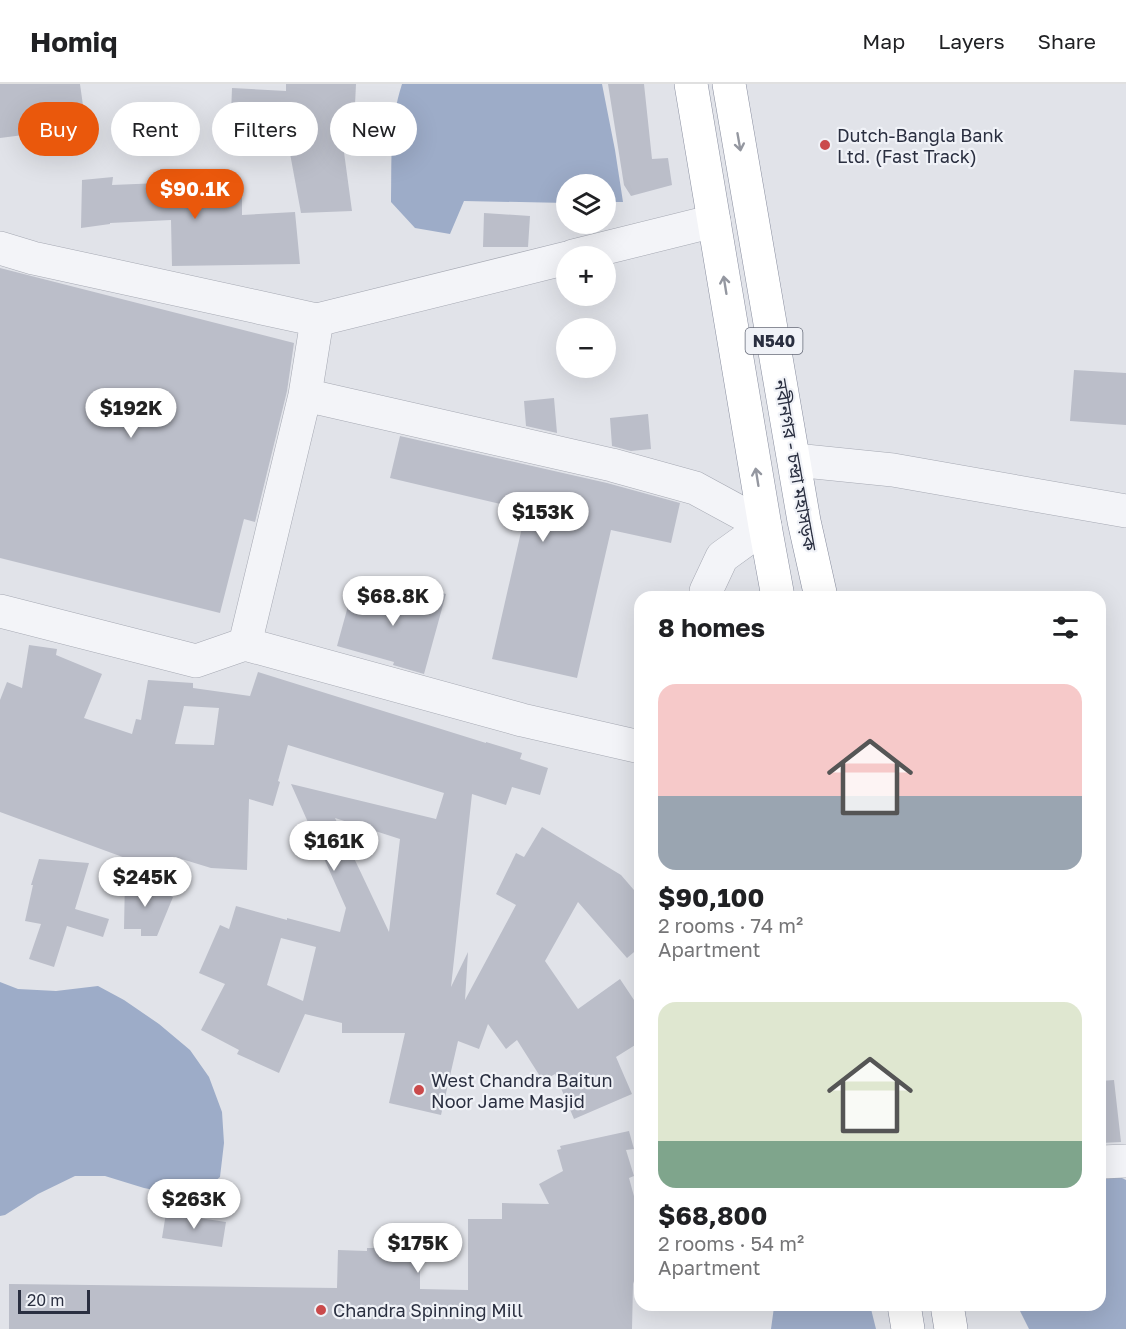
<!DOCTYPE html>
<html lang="en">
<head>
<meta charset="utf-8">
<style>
  :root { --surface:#fff; --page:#f6f6f6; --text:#202124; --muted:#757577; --line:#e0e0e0; --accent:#ea580c }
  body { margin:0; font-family:"Golos Text","Noto Sans Bengali",sans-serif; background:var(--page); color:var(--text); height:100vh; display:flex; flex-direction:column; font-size:22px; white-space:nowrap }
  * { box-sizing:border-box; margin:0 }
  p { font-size:20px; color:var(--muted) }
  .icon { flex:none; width:33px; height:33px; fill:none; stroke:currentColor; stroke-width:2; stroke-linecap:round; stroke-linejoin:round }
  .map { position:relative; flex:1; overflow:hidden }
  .panel { position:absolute; left:634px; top:507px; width:472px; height:720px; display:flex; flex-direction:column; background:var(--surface); border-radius:18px; box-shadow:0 6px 24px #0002 }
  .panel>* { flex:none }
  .guide { position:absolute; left:18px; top:18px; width:526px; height:54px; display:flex; gap:12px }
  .tools { position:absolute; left:556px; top:90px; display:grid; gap:12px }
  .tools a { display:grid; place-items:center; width:60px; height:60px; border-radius:50%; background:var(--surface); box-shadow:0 6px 24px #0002; font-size:30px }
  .scale { position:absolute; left:18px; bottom:15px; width:72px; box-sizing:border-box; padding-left:6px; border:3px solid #2a2f40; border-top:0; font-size:16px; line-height:21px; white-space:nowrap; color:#2a2f40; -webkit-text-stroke:4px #f0f2f7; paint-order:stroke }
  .price { position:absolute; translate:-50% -51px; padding:0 14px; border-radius:21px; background:#fff; color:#222; font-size:20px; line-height:39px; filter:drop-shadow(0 2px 3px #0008) }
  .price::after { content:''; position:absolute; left:50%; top:36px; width:18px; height:14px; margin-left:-9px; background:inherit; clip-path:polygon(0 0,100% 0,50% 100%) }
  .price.active { background:var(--accent); color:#fff }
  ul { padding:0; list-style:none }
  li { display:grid; align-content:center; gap:12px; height:318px; padding:0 24px }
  li span { display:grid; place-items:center; height:186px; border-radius:18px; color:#555 }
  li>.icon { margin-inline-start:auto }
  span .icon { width:108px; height:108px; fill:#fffc; stroke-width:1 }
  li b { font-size:26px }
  h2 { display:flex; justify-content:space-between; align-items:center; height:72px; padding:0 24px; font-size:26px }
  .pill { padding:0 21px; border-radius:27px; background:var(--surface); box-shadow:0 6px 24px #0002; font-size:21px; line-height:54px }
  .pill.active { background:var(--accent); color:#fff }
  header { display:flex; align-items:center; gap:36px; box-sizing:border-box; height:84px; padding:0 30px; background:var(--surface); border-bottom:2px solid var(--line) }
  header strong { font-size:28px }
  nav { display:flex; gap:33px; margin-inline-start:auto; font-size:21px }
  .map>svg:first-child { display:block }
  .water { fill:#9dacc8 }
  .building { fill:#bbbec9; fill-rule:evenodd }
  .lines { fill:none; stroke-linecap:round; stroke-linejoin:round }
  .minor-casing { stroke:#a6a9b3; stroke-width:34 }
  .highway-casing { stroke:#898e9f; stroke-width:34 }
  .minor { stroke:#f3f4f8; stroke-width:33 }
  .highway { stroke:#fff; stroke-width:33 }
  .oneway { stroke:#9497a0 }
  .poi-dot { fill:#ca4a4b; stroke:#f0f2f7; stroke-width:2 }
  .labels { text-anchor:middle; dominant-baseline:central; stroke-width:4.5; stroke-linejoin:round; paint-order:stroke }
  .shield { fill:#f0f2f7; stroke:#656a77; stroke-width:1.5 }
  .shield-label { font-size:16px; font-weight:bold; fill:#2a2f40 }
  .poi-label { font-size:18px; fill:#2a2f40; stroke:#f0f2f7; text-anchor:start }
  .street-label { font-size:18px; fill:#2a2f40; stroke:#f0f2f7 }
</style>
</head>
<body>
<header>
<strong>Homiq</strong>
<nav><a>Map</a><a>Layers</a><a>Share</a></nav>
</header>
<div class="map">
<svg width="1126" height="1245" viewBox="0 0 1126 1245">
  <rect width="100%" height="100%" fill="#e1e3e9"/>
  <path class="water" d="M402,0H602L615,66L623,118H606V100H567V119L464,117L450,150L415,144L391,118C392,77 389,40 402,0Z
    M0,898L18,905L56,907L98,902L124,916L159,940L190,966L209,993L222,1028L224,1059L220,1093L205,1105L175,1110L144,1104L105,1092H75L38,1110L5,1131L0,1132Z
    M1101,1090L1122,1094L1126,1096V1245H1029L1017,1221H1101Z
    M776,1221H870L876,1245H771L774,1223Z"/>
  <path class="building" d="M0,0H80L86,43L0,54Z
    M286,0H356L353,62L343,61L352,127L301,129L289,64L286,65V62L230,57L232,4L286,7Z
    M608,0H644L652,75L668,74L672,101L631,112L624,101Z
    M160,85H201L203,112H242V131L295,128L300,180L172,182L171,136L110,139V140L81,144L82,96L113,93L112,101L160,99Z
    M484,129L530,132L528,163H483Z
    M0,184L294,259L287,307L255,438L244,435L220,529L0,474Z
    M1074,286L1126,289V341L1070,337Z
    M554,314L557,349L526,342L524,317Z
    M648,330L651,365L631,367L612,362L610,334Z
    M400,352L607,399L680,419L671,459L611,446L577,594L492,575L526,426L390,394Z
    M416,502L446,510L424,590L393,581L394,578L337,562L353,504L410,520Z
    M29,561L57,565L56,571L102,590L84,634L132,650L136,635L141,636L148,596L193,599V604L250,612L258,588L486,659V658L522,669L520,675L548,684L540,711L512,703L506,721L472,710L451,903L468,868L465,916L516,821L496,810L516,769L524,773L542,743L621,791L640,813V863L627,874L578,818L545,877L578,925L620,895L640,925V958L616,973L632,1010L574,1035L555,990L543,997L517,956L506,965L488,940L479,965L458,957L441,1031L389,1019L405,949H342V939L305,930L279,989L237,970L239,966L201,946L225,900L199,889L220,841L229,845L236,822L287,836V834L340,848L346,824L291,700L436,735L444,709L288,661L278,697L280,698L273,722L249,715L247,786L211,784L175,773L172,782L139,779L0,728V616L7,598L22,604ZM184,622L219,624L214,661L175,660ZM335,734L400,755L389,848ZM281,854L316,863L303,917L267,901Z
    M39,775L89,779L75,825L109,835L103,853L67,842L54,883L29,875L41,840L25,837L33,801H31Z
    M125,794L173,813L157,852H141V845H124Z
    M1114,996L1121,1058L1101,1059V997Z
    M629,1047L634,1065L626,1066L634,1092L629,1094L640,1134V1197H634L633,1200L632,1245H9V1200L337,1204L338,1166L367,1167V1164H420V1205L468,1206V1135H502V1119L549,1120L539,1100L563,1087L557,1066L561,1065L560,1062Z
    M166,1129L226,1138L222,1163L162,1154Z"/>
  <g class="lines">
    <g class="minor-casing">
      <path id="minor" d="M0,164L33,174L317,236L567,174
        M573,172L714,137
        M305,311L612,381L695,404L765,442L722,473L706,507V513
        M795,376L893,386L1126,427
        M0,527L196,577L245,560L305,311L317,236
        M245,560L522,636L640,663
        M1101,1078L1126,1077"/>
    </g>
    <g class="highway-casing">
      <path id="highway" d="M691,0L765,442L778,513
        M729,0L804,437L821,513
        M904,1221L908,1245
        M947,1221L951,1245"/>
    </g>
    <use href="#minor" class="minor"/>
    <use href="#highway" class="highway"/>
  </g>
  <defs><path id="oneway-shaft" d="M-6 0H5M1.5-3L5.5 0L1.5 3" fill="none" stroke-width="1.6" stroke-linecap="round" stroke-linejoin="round" transform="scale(1.5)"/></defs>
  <g class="oneway">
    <use href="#oneway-shaft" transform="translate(739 58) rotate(80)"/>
    <use href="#oneway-shaft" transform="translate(725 201) rotate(-99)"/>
    <use href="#oneway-shaft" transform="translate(757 393) rotate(-99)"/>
  </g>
  <g class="poi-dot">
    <circle cx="825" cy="61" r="6"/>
    <circle cx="419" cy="1006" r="6"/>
    <circle cx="321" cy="1226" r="6"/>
  </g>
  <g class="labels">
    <rect class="shield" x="745.5" y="244" width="57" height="26" rx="4.5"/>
    <g class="shield-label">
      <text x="774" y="257">N540</text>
    </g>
    <g class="poi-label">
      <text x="837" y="51">Dutch-Bangla Bank<tspan x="837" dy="21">Ltd. (Fast Track)</tspan></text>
      <text x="431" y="996">West Chandra Baitun<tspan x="431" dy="21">Noor Jame Masjid</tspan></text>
      <text x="333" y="1226">Chandra Spinning Mill</text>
    </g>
    <g class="street-label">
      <text transform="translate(796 381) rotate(80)">নবীনগর - চন্দ্রা মহাসড়ক</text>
    </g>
  </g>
</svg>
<div class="tools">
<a><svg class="icon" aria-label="layers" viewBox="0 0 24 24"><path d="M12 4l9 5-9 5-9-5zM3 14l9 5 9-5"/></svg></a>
<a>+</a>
<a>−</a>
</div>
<div class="scale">20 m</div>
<b class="price active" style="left:195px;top:136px">$90.1K</b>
<b class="price" style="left:131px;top:355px">$192K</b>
<b class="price" style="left:543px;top:459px">$153K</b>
<b class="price" style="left:393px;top:543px">$68.8K</b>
<b class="price" style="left:334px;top:788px">$161K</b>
<b class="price" style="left:145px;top:824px">$245K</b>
<b class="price" style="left:194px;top:1146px">$263K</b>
<b class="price" style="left:418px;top:1190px">$175K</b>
<div class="guide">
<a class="pill active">Buy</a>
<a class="pill">Rent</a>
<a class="pill">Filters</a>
<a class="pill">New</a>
</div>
<section class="panel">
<h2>8 homes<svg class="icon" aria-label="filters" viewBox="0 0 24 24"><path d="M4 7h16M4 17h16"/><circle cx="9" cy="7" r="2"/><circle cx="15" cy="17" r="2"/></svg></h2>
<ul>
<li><span style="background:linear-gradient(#f6c9c9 60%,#9aa5b1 0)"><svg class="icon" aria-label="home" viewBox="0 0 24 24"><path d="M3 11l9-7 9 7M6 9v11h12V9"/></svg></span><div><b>$90,100</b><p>2 rooms · 74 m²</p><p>Apartment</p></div></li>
<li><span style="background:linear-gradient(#dfe7d0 75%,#7fa58c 0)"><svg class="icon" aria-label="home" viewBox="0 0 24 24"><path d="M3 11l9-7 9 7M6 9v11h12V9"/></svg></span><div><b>$68,800</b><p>2 rooms · 54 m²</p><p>Apartment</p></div></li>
</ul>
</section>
</div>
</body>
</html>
